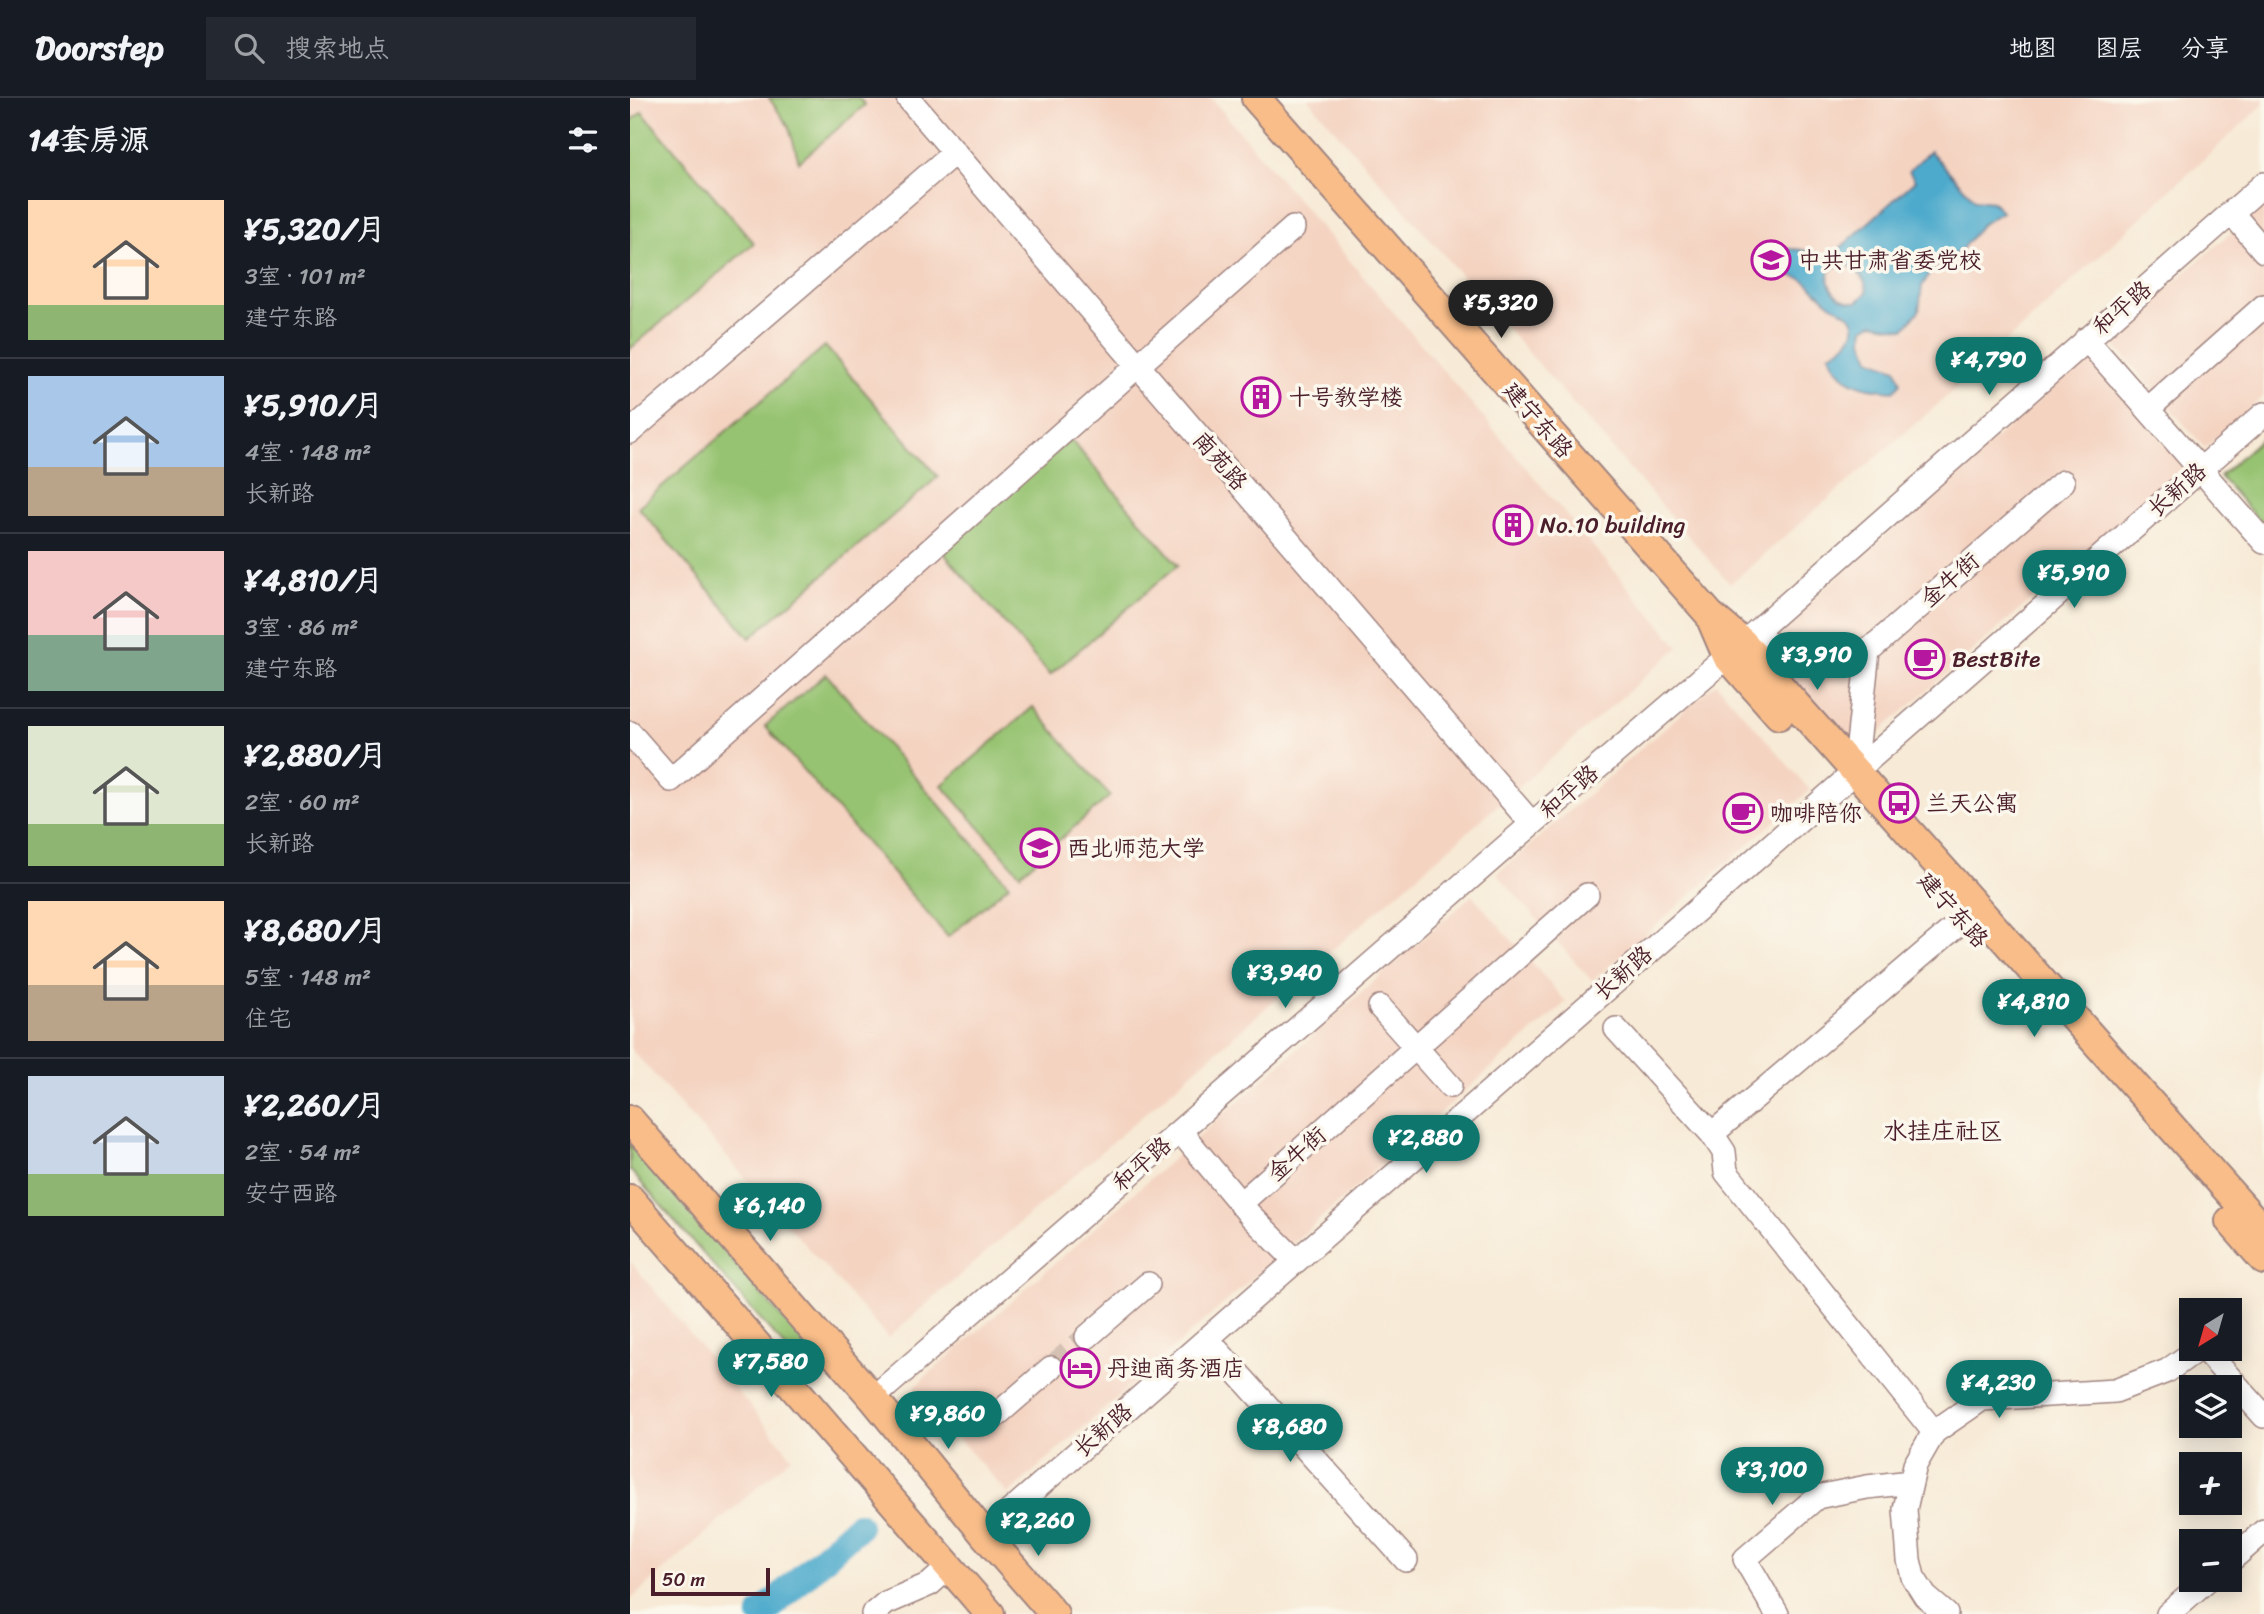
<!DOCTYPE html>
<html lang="zh">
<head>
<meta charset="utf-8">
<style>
  :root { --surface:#171b24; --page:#242831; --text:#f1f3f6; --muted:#9ea1a6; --line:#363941; --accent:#0f766e }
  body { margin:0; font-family:Sriracha,"LXGW WenKai TC",sans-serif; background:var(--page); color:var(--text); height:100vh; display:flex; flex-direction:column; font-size:26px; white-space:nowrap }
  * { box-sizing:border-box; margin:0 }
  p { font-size:23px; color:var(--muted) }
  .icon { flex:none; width:38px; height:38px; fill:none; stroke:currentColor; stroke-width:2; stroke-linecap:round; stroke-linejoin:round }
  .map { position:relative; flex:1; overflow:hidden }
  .side { display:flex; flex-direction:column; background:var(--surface); width:630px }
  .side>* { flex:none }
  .needle { width:46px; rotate:217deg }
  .buttons { position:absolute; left:1549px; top:1200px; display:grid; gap:14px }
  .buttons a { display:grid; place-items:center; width:63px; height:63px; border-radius:0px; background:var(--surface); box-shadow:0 4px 18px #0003; font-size:35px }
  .scale { position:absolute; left:21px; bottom:18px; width:119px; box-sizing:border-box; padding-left:7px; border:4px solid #4a1f2b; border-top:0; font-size:19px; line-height:24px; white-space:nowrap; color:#4a1f2b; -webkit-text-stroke:5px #fbf7ec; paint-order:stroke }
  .price { position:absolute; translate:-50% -60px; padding:0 16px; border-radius:24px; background:var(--accent); color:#fff; font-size:23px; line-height:46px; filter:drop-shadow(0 2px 4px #0008) }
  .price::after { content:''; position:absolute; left:50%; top:42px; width:21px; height:16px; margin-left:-10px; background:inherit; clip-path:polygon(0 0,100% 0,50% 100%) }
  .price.selected { background:#222; color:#fff }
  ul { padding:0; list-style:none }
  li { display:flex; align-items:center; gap:21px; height:175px; padding:0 28px }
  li+li { border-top:2px solid var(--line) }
  li span { display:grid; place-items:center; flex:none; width:196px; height:140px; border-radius:0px; color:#555 }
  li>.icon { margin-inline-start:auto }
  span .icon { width:84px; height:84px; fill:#fffc; stroke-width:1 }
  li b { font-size:30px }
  h2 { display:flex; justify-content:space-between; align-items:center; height:84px; padding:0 28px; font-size:30px }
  header { display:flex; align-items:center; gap:42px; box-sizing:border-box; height:98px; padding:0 35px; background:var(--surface); border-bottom:2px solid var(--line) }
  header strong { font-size:33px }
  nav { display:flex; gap:38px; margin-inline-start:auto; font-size:24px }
  .search { width:490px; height:63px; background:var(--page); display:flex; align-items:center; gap:18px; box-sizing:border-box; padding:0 24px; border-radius:0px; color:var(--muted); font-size:26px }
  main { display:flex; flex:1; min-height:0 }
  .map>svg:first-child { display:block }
  .built { fill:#f4d3c1 }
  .green { fill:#96c371; stroke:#70714e; stroke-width:2 }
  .water { fill:#4eaacc; stroke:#4c647c; stroke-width:2; fill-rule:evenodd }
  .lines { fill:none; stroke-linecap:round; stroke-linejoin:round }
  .river { stroke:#4eaacc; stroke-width:28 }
  .minor-tunnel { stroke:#d4c1b4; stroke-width:23; stroke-dasharray:23 11; stroke-linecap:butt }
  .minor-casing { stroke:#a08480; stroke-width:26 }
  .major-casing { stroke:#a08480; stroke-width:32 }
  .minor { stroke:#fff; stroke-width:23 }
  .major { stroke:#f8bd89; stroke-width:28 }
  .labels { text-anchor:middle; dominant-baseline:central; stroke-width:7; stroke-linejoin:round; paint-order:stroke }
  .poi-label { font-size:23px; fill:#4a1f2b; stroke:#fbf7ec; text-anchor:start }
  .street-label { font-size:23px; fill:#4a1f2b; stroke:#fbf7ec }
  .neighbourhood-label { font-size:24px; fill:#4a1f2b; stroke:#fbf7ec }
</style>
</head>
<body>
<header>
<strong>Doorstep</strong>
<div class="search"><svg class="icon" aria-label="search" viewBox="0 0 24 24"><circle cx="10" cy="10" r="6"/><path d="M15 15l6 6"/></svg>搜索地点</div>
<nav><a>地图</a><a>图层</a><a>分享</a></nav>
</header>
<main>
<section class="side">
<h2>14套房源<svg class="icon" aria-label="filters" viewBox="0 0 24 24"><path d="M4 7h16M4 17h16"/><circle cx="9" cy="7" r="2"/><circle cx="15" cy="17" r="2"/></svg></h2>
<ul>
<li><span style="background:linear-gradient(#ffd9b3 75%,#8fb573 0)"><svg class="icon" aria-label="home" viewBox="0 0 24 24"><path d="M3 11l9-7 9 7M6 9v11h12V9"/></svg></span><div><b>¥5,320/月</b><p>3室 · 101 m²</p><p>建宁东路</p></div></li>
<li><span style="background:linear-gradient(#a9c7e8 65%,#b9a48a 0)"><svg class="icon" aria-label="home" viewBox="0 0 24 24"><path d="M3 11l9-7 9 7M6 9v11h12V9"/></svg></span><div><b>¥5,910/月</b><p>4室 · 148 m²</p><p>长新路</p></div></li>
<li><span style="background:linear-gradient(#f6c9c9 60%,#7fa58c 0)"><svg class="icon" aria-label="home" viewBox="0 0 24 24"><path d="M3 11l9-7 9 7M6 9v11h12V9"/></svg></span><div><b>¥4,810/月</b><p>3室 · 86 m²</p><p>建宁东路</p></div></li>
<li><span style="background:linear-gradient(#dfe7d0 70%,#8fb573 0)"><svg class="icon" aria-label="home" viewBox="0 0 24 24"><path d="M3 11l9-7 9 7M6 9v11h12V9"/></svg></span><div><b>¥2,880/月</b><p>2室 · 60 m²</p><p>长新路</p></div></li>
<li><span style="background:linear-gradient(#ffd9b3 60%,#b9a48a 0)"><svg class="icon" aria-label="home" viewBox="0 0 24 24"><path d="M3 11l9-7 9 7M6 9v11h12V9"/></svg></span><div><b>¥8,680/月</b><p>5室 · 148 m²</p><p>住宅</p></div></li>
<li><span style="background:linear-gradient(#c9d6e8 70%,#8fb573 0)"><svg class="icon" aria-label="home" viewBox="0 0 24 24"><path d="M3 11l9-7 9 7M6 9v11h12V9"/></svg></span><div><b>¥2,260/月</b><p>2室 · 54 m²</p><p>安宁西路</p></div></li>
</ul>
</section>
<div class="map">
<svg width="1634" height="1516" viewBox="0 0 1634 1516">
  <rect width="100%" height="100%" fill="#fbf7ec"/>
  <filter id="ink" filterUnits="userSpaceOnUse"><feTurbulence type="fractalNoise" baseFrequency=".0143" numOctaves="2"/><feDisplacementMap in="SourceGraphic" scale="14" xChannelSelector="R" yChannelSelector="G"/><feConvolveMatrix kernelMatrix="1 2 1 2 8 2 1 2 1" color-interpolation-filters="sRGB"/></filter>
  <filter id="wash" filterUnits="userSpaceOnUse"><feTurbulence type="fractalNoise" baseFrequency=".00686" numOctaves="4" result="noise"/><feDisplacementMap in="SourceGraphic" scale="28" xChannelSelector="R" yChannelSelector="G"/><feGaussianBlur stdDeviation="1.57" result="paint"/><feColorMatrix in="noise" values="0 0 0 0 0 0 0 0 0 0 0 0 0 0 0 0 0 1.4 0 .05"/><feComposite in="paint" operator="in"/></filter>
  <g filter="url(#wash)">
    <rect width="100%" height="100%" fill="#f7ead6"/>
    <path class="built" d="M0,0H581L1049,549L258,1240L0,950Z
      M677,0H1634V6L1314,301L1100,486Z
      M1634,106V298L1575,350L1479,241Z
      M1459,259L1555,368L1223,657L1128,549Z
      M1086,585L1180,692L962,883L867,776Z
      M842,797L936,904L378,1396L283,1290Z
      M0,1163L162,1359L0,1502Z"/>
    <path class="green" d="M139,0H229L235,7L169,64L159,29Z
      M12,14L124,145L0,251V24Z
      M195,248L308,379L120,540L8,409Z
      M1634,338V429L1590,378Z
      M440,341L548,467L420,577L311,452Z
      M196,576L379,787L318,839L135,628Z
      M403,609L480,698L390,776L312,687Z
      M0,1045L200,1275L187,1286L0,1072Z"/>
    <path class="water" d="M1300,53L1345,102L1363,104L1372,114L1351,127L1331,152L1310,164L1300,175L1292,188L1289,213L1274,231L1243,225L1234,230L1233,242L1240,261L1266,271L1271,285L1264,293C1232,290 1213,288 1199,256C1212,251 1232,235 1221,219C1217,214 1208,211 1202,207C1175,187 1184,177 1142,176L1135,169V159L1141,152C1162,149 1181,151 1198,161L1285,83L1279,73ZM1215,165C1227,172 1236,180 1237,194L1227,204C1200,205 1185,170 1215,165Z"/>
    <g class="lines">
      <path class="river" d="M132,1516L228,1428"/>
    </g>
  </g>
  <g filter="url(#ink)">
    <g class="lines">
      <path class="minor-tunnel" d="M421,1270L457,1239"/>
      <g class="minor-casing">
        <path id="minor" d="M278,0L902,726
          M1601,114L1634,153
          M1456,241L1634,444
          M1518,311L1634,208
          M0,334L325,54
          M1113,545L1238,553
          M0,635L41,682L663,130
          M1225,674L1238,553L1433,384
          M750,909L820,988
          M986,931L1082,1036
          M550,1033L620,1117L666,1163
          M610,1106L957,797
          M457,1239L518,1186
          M577,1241L776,1462
          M1574,1251L1634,1318
          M243,1300L902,726L1113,545L1634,86
          M362,1321L421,1270
          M1304,1334L1096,1074L1094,1054L1082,1036L1332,823
          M354,1436L1634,316
          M1600,1463L1634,1433
          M243,1516L256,1505L300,1486L319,1469
          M1147,1516L1115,1461L1187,1399L1237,1389L1281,1384
          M1316,1516L1295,1498L1283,1479L1279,1462L1275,1411L1285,1367L1304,1334L1352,1301L1485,1293L1537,1273L1568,1251
          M1538,1516L1577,1482"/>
      </g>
      <g class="major-casing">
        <path id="major" d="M626,0L1080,517L1113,545L1159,599L1634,1133
          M1082,523L1097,558L1149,617
          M0,1022L243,1300L354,1436L424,1516
          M0,1101L360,1516
          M1600,1123L1634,1162"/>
      </g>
      <use href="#minor" class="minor"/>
      <use href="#major" class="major"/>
    </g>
  </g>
  <defs>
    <g id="university-ring" transform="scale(2.0125)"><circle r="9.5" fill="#fbf7ec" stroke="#b5179e" stroke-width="1.5"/><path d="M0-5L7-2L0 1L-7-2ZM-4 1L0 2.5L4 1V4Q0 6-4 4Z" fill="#b5179e"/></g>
    <g id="building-ring" transform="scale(2.0125)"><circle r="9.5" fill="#fbf7ec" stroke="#b5179e" stroke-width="1.5"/><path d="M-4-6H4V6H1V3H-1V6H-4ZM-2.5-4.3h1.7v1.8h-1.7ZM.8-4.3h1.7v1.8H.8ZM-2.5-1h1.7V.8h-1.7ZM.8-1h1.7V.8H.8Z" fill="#b5179e"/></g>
    <g id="cafe-ring" transform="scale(2.0125)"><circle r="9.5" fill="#fbf7ec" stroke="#b5179e" stroke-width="1.5"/><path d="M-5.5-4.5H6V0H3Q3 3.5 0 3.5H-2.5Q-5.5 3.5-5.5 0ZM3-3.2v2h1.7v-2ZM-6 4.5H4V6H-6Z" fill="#b5179e"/></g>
    <g id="bus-ring" transform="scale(2.0125)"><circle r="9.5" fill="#fbf7ec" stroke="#b5179e" stroke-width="1.5"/><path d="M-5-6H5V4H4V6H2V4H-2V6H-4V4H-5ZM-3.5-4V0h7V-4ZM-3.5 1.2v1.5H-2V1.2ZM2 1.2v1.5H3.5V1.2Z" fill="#b5179e"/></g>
    <g id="hotel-ring" transform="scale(2.0125)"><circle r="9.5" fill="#fbf7ec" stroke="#b5179e" stroke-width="1.5"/><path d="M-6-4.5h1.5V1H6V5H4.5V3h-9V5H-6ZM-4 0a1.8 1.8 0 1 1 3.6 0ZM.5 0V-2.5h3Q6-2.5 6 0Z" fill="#b5179e"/></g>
  </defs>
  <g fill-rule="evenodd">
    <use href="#university-ring" x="1141" y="162"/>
    <use href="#building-ring" x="631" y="299"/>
    <use href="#building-ring" x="883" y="427"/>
    <use href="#cafe-ring" x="1295" y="561"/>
    <use href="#bus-ring" x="1269" y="705"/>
    <use href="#cafe-ring" x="1113" y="715"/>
    <use href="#university-ring" x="410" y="750"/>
    <use href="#hotel-ring" x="450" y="1270"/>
  </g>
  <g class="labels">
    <g class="poi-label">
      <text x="1168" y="162">中共甘肃省委党校</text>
      <text x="658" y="299">十号教学楼</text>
      <text x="910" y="427">No.10 building</text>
      <text x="1322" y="561">BestBite</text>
      <text x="1296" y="705">兰天公寓</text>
      <text x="1140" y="715">咖啡陪你</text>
      <text x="437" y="750">西北师范大学</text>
      <text x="477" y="1270">丹迪商务酒店</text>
    </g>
    <g class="street-label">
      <text transform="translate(1492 210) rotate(-41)">和平路</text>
      <text transform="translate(908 322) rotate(49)">建宁东路</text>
      <text transform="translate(590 363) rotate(49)">南苑路</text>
      <text transform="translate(1547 392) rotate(-41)">长新路</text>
      <text transform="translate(1320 482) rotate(-41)">金牛街</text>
      <text transform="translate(939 694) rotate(-41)">和平路</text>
      <text transform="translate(1323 812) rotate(48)">建宁东路</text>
      <text transform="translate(993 875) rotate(-41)">长新路</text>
      <text transform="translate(667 1056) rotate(-41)">金牛街</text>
      <text transform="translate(512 1066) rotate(-41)">和平路</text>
      <text transform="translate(473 1332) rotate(-41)">长新路</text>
    </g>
    <g class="neighbourhood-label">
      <text x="1313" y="1033">水挂庄社区</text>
    </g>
  </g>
</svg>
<div class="buttons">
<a><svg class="needle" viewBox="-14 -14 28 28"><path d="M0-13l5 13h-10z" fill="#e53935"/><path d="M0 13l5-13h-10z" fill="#9ea1a6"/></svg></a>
<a><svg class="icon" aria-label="layers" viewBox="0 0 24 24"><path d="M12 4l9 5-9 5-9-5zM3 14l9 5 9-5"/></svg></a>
<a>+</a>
<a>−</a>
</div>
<div class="scale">50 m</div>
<b class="price selected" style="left:871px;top:242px">¥5,320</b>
<b class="price" style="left:1359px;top:299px">¥4,790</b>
<b class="price" style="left:1444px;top:512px">¥5,910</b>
<b class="price" style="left:1187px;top:594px">¥3,910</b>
<b class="price" style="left:655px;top:912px">¥3,940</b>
<b class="price" style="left:1404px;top:941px">¥4,810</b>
<b class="price" style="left:796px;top:1077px">¥2,880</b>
<b class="price" style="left:140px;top:1145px">¥6,140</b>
<b class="price" style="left:141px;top:1301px">¥7,580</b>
<b class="price" style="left:1369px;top:1322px">¥4,230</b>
<b class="price" style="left:318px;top:1353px">¥9,860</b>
<b class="price" style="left:660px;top:1366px">¥8,680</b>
<b class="price" style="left:1142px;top:1409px">¥3,100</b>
<b class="price" style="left:408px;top:1460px">¥2,260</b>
</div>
</main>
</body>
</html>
